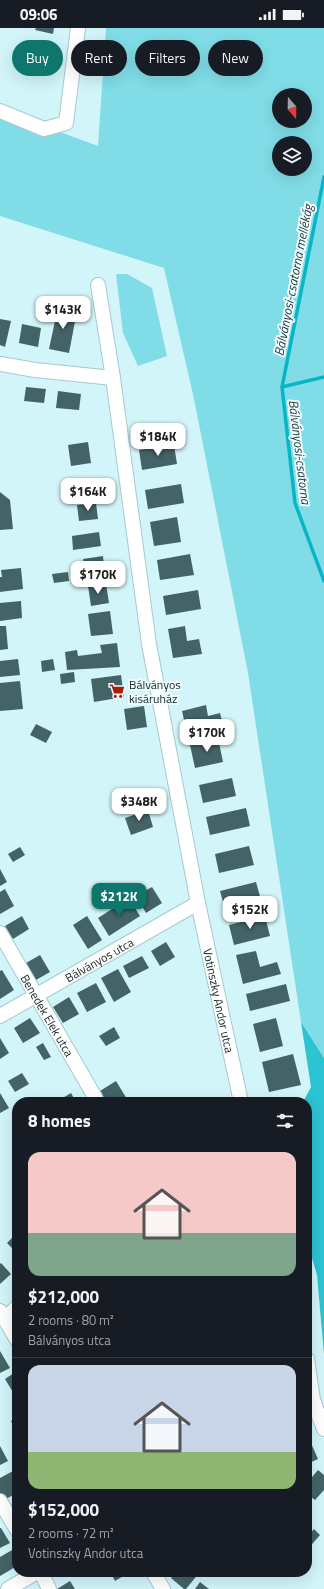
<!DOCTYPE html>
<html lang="en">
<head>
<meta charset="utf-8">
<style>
  :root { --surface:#171b24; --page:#242831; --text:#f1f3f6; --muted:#9ea1a6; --line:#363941; --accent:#0f766e }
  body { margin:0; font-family:"Titillium Web",sans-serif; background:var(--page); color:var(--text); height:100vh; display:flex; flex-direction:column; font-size:15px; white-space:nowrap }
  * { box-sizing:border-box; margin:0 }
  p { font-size:13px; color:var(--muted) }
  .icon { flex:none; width:22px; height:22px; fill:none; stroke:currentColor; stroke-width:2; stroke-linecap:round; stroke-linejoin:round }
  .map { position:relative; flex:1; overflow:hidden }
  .details { position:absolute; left:12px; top:1069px; width:300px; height:480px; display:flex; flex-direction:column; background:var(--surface); border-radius:16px; box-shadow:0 4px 16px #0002 }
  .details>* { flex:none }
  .hud { position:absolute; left:12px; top:12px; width:300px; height:36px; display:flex; gap:8px }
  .needle { width:26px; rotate:160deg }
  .buttons { position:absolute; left:272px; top:60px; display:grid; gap:8px }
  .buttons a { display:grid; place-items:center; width:40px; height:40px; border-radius:50%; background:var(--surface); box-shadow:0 4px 16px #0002; font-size:20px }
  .price { position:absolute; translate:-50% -34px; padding:0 9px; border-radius:8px; background:#fff; color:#222; font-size:13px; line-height:26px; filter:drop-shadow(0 1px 2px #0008) }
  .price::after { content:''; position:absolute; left:50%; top:24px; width:12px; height:9px; margin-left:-6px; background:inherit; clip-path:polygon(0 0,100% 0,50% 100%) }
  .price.on { background:var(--accent); color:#fff }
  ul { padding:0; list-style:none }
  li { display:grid; align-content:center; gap:8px; height:212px; padding:0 16px }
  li+li { border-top:1px solid var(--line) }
  li span { display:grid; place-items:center; height:124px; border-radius:12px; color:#555 }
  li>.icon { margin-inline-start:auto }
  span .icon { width:72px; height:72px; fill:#fffc; stroke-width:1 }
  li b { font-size:17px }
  h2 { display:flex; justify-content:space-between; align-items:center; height:48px; padding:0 16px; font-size:17px }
  .chip { padding:0 14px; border-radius:18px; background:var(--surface); box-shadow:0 4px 16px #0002; font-size:14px; line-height:36px }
  .chip.on { background:var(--accent); color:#fff }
  .status { display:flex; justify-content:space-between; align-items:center; height:28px; padding:0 20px; background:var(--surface); direction:ltr }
  .status svg { height:11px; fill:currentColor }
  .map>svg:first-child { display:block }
  .green { fill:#80dde8; fill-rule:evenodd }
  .forest { fill:#2cc3d3 }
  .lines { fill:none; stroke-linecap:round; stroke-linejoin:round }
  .stream { stroke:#08b5c5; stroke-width:3.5 }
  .building { fill:#446367 }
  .minor-casing { stroke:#a7c9ce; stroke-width:16 }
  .minor { stroke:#fff; stroke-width:14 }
  .labels { text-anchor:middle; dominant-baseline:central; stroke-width:4; stroke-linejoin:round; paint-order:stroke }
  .poi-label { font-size:12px; fill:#162425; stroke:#effdff; text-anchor:start }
  .street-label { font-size:12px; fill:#162425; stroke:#effdff }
  .water-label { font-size:13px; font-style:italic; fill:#243c3f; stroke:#effdff }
</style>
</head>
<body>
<div class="status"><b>09:06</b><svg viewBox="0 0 49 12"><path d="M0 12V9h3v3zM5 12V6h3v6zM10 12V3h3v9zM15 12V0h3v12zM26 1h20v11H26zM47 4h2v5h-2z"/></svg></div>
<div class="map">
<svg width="324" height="1561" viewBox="0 0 324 1561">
  <rect width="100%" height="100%" fill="#d1f5f9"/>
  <path class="green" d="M106,0H324V1030L301,994L248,645L194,371L164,240L0,188V82L98,118ZM279,67H305V93H279ZM279,115H305V141H279Z
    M116,246H127L152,260L167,328L138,338L123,305Z"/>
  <path class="forest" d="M301,994L324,1030V1326L317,1247L307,1213V1074H303L311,1059Z"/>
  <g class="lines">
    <path class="stream" d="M324,149L282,359L295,475L324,553
      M282,359L324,349"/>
  </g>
  <path class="building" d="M36,0H54L53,6L35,2Z
    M58,279L77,283L69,325L49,321Z
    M0,291L11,293L5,319L0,317Z
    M22,296L41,300L38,319L19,315Z
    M26,359L46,361L44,375L24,373Z
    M58,363L81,366L79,382L56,380Z
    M88,414L91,435L71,438L68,417Z
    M174,417L177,436L142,442L139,422Z
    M181,456L184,475L148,481L145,462Z
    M0,464L10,472L13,501L0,502Z
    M96,475L98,491L79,493L77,477Z
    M177,489L181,514L154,518L150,494Z
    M99,504L101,518L73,522L72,508Z
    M190,526L194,547L160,552L157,532Z
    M103,528L105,549L86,551L83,531Z
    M21,540L23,561L0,564V549H2L1,542Z
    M68,544L69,553L54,555L52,546Z
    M106,556L109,575L91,578L88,558Z
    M198,562L201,581L166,587L163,568Z
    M21,573L22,590L0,593V575Z
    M110,583L113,606L91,608L88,586Z
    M0,598H6L8,621L0,622Z
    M185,598L187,613L199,611L202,626L173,630L168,601Z
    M117,615L120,639L67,642L65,624L77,622L78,628L102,625L100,617Z
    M18,631L20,647L0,649V633Z
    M53,631L55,642L42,644L41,633Z
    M74,644L75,654L61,656L60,646Z
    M121,647L124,669L94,674L91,651Z
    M20,653L23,681L0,683V655Z
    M206,677L208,688L220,685L223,697L187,705L182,683Z
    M144,678L147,699L127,702L124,681Z
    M36,696L52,704L46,715L30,707Z
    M218,710L223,734L195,740L190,717Z
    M232,750L236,768L203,775L199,757Z
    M246,780L250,798L210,807L206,789Z
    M148,782L153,799L131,807L125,790Z
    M249,818L254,837L219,845L215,826Z
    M20,819L25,827L13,834L8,826Z
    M0,841L7,854L0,858Z
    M256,854L261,872L225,881L220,863Z
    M152,859L162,875L146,885L136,868Z
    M5,861L14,878L0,886V864Z
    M129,870L140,888L109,908L98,890Z
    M22,888L29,901L13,911L5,898Z
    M87,888L102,912L88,921L73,897Z
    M265,888L270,908L234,917L229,897Z
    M166,914L175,929L160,938L151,923Z
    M256,923L260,939L277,934L281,946L243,956L236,927Z
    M40,927L50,944L36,952L26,935Z
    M142,928L149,940L129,950L123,938Z
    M118,941L131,964L114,974L101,950Z
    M2,942L14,962L0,971V943Z
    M96,955L106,974L87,984L77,965Z
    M286,956L290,973L250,983L246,966Z
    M69,969L79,986L63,995L53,979Z
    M30,990L40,1005L23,1015L14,1000Z
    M276,990L283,1018L260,1024L253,996Z
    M114,999L120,1010L106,1018L99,1008Z
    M0,1010L9,1025L0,1031Z
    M43,1015L51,1029L44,1032L36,1019Z
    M293,1026L301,1057L269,1064L262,1034Z
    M22,1045L29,1056L15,1064L8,1053Z
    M116,1053L127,1071L121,1074H107L100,1063Z
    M0,1065L9,1080L0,1085Z
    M71,1065L76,1074H56Z
    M17,1205V1225L7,1215Z
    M1,1235L11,1246L0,1256V1236Z
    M0,1323L10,1340L0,1345Z
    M17,1343V1371L5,1351Z
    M17,1389V1400L15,1401L11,1393Z
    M307,1406L318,1431L307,1436Z
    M0,1418L8,1433L0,1437Z
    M318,1442L324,1447V1462L315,1472L307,1466V1455Z
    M13,1443L17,1450V1465L4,1472L0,1465V1450Z
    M17,1474V1494L8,1479Z
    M0,1500H1L10,1515L0,1520Z
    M314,1501L320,1507L307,1522V1509Z
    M14,1521L17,1526V1538L0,1548V1529Z
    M110,1544H130L115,1553Z
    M176,1544H198L199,1545L186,1561H184L171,1550Z
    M70,1553L75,1561H57Z
    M200,1554L209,1561H195Z"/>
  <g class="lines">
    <g class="minor-casing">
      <g id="minor">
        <path d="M0,83L44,101L66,95L78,0"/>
        <path id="s1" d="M98,257L113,350L149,616L198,875L241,1074"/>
        <path d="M0,336L35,342L113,350"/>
        <path id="s2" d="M0,905L95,1069"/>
        <path id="s3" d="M0,988L198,875"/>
        <path d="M0,1283L17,1312"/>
        <path d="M5,1291L17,1279"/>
        <path d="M307,1331L313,1372L324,1401"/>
        <path d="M0,1473L17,1502"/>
        <path d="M41,1544L49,1561"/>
        <path d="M153,1544L163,1561"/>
        <path d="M8,1561L37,1544"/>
      </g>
    </g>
    <use href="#minor" class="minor"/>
  </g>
  <defs>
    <g id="supermarket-bare" transform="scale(1.2)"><path d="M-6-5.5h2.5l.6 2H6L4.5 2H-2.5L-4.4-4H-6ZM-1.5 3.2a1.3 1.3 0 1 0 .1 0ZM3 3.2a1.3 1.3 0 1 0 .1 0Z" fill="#ab1c07" stroke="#effdff" stroke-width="2.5" paint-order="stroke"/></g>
  </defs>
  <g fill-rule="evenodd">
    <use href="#supermarket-bare" x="117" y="663"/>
  </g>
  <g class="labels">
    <g class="poi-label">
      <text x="129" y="656">Bálványos<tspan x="129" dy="14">kisáruház</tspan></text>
    </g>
    <g class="street-label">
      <text stroke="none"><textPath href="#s3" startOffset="114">Bálványos utca</textPath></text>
      <text stroke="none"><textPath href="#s1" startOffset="726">Votinszky Andor utca</textPath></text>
      <text stroke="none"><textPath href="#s2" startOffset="95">Benedek Elek utca</textPath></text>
    </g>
    <g class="water-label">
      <text transform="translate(293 252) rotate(-79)">Bálványosi-csatorna mellékág</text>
      <text transform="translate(300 424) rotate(83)">Bálványosi-csatorna</text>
    </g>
  </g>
</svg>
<div class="buttons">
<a><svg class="needle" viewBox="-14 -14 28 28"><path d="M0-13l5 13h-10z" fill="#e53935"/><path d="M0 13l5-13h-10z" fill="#9ea1a6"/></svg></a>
<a><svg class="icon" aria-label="layers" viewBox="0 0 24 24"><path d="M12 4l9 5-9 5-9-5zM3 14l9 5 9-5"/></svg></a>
</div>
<b class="price" style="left:63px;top:302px">$143K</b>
<b class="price" style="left:158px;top:429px">$184K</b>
<b class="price" style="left:88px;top:484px">$164K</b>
<b class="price" style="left:98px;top:567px">$170K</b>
<b class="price" style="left:207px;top:725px">$170K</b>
<b class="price" style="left:139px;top:794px">$348K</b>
<b class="price on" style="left:119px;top:889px">$212K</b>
<b class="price" style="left:250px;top:902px">$152K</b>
<div class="hud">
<a class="chip on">Buy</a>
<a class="chip">Rent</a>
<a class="chip">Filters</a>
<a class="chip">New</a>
</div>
<section class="details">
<h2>8 homes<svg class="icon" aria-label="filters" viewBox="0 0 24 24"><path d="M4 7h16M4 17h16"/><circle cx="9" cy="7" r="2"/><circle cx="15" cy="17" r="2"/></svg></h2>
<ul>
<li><span style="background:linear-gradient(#f6c9c9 65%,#7fa58c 0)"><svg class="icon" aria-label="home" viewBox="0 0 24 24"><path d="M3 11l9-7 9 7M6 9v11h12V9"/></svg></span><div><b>$212,000</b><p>2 rooms · 80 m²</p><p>Bálványos utca</p></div></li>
<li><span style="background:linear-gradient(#c9d6e8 70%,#8fb573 0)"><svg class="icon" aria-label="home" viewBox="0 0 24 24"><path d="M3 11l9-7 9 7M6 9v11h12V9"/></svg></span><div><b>$152,000</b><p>2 rooms · 72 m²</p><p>Votinszky Andor utca</p></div></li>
</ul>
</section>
</div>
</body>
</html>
